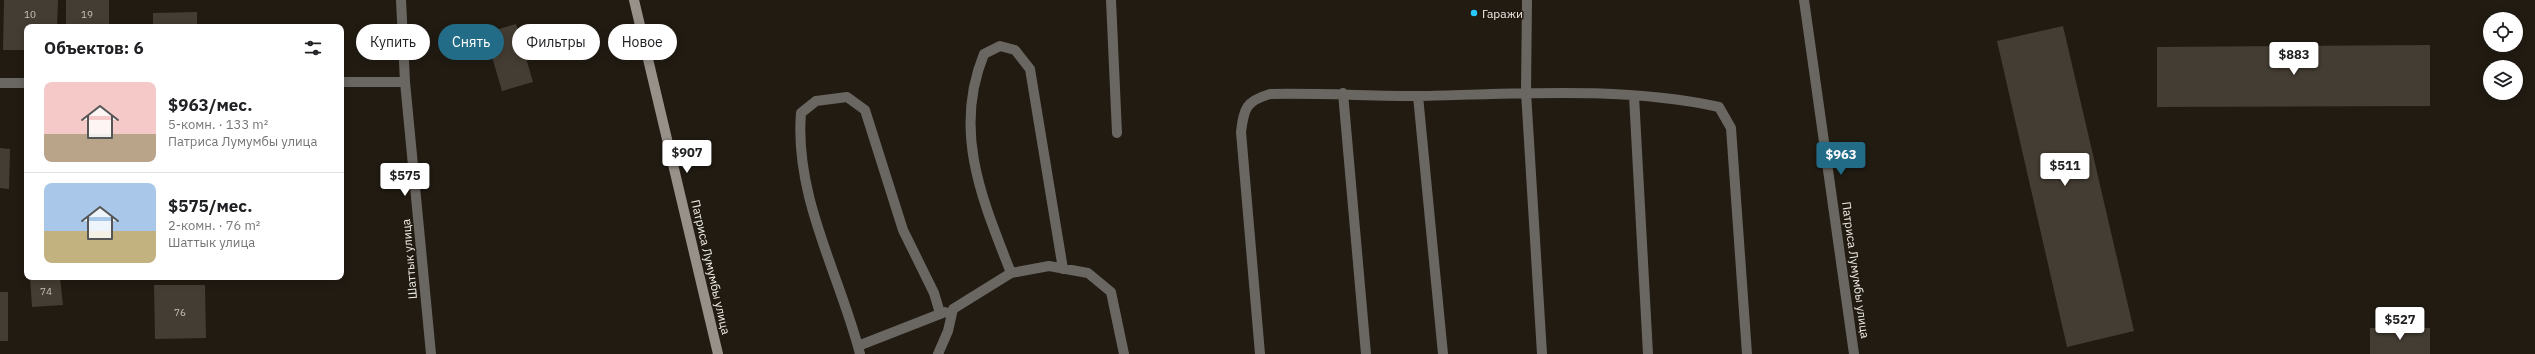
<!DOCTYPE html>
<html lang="ru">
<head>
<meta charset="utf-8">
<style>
  :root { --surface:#fff; --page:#f2f2f2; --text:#202124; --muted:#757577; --line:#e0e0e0; --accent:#236c87 }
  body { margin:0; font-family:"IBM Plex Sans",sans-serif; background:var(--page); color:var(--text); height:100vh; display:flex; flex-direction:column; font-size:15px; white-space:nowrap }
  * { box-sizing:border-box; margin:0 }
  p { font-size:13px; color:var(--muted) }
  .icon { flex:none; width:22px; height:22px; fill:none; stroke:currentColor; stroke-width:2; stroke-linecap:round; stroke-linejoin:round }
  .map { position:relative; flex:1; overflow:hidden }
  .side { position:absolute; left:24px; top:24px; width:320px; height:256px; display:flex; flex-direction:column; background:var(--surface); border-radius:8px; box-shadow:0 2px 10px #0003 }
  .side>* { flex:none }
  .guide { position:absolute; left:356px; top:24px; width:380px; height:36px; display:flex; gap:8px }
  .controls { position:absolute; left:2483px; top:12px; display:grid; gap:8px }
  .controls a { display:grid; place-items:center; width:40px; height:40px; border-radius:50%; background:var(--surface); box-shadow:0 2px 10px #0003; font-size:20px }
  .price { position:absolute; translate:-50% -34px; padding:0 9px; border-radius:4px; background:#fff; color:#222; font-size:13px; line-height:26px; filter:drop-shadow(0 1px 2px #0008) }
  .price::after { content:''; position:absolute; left:50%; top:24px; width:12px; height:9px; margin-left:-6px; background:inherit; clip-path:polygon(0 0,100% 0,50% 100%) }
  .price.on { background:var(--accent); color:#fff }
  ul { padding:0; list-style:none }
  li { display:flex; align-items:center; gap:12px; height:100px; padding:0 20px }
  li+li { border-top:1px solid var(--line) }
  li span { display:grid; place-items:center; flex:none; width:112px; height:80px; border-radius:8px; color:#555 }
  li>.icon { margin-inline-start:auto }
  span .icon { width:48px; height:48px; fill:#fffc; stroke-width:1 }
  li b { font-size:17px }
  h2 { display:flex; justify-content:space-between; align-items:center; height:48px; padding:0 20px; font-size:17px }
  .tag { padding:0 14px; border-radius:18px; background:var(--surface); box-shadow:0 2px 10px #0003; font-size:14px; line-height:36px }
  .tag.on { background:var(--accent); color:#fff }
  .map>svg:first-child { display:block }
  .building { fill:#443d33 }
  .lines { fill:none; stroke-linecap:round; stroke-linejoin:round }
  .lane { stroke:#6a6762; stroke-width:10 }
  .street { stroke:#6a6762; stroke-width:10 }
  .secondary { stroke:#97918a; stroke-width:10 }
  .poi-dot { fill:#27c8ff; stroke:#211b12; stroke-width:1.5 }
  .labels { text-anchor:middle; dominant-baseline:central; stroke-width:3; stroke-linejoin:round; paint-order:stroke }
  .number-label { font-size:10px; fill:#c6c1ba }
  .poi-label { font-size:12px; fill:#f1ede7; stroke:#211b12; text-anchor:start }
  .street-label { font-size:12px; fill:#f1ede7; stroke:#211b12 }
</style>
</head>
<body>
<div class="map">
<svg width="2535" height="354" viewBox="0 0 2535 354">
  <rect width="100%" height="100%" fill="#211b12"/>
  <path class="building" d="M4,0H58L57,27H27V50H3Z
    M66,0H109V27H66Z
    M197,12V27H153V13Z
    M516,24L533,82L502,91L485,33Z
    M2063,26L2134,331L2067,347L1997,41Z
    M2430,45V106L2157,107V47Z
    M0,148L10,149L9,189L0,188Z
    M30,277H60L63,305L32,307Z
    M154,285H205L206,338L155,339Z
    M0,292H8V341H0Z
    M2370,328H2430V354H2370Z"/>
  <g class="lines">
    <path class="lane" d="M1111,0L1117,133
      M1527,0L1526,92L1542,354
      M1343,93L1366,354
      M1418,96L1443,354
      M1634,96L1648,354
      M1011,273C983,201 952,132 984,54L1000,46L1015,50L1030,69L1063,269
      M858,346L945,312
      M860,354C840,275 794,197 801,113L816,101L847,97L865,110L903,230L934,293L940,313
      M938,354L948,331L953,309L1011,273L1049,266L1088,273L1111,292L1124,354
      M1260,354L1241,132C1244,108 1246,101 1270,94C1320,93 1370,96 1419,96C1519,94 1621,86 1719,107L1731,128L1747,354"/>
    <path class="street" d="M401,0L405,82
      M1804,0L1854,354
      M341,82H405L431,354
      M0,83H27"/>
    <path class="secondary" d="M634,0L718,354"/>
  </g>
  <circle class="poi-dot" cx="1474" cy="13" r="4"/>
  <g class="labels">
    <g class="number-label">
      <text x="30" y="14">10</text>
      <text x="87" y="14">19</text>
      <text x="46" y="291">74</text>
      <text x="180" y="312">76</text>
    </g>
    <g class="poi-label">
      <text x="1482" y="13">Гаражи</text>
    </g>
    <g class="street-label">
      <text transform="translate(409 259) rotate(-95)">Шаттык улица</text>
      <text transform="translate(711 267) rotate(77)">Патриса Лумумбы улица</text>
      <text transform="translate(1856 270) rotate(82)">Патриса Лумумбы улица</text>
    </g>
  </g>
</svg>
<div class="controls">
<a><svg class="icon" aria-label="locate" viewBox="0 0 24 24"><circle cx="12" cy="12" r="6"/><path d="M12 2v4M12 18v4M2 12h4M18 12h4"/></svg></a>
<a><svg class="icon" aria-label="layers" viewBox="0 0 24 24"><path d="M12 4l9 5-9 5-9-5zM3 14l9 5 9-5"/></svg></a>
</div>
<b class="price" style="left:2294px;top:76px">$883</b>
<b class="price" style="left:687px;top:174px">$907</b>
<b class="price on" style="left:1841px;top:176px">$963</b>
<b class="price" style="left:2065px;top:187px">$511</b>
<b class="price" style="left:405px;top:197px">$575</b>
<b class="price" style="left:2400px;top:341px">$527</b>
<div class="guide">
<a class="tag">Купить</a>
<a class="tag on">Снять</a>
<a class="tag">Фильтры</a>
<a class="tag">Новое</a>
</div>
<section class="side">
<h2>Объектов: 6<svg class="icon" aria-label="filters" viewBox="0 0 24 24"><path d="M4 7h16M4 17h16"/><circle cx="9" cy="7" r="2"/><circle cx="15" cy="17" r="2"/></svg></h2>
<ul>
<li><span style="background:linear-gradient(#f6c9c9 65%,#b9a48a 0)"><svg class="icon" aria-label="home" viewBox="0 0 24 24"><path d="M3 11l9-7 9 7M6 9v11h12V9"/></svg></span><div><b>$963/мес.</b><p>5-комн. · 133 m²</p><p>Патриса Лумумбы улица</p></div></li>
<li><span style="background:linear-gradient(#a9c7e8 60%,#c2b280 0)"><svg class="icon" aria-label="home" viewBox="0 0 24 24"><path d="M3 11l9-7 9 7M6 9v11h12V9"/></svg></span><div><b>$575/мес.</b><p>2-комн. · 76 m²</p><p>Шаттык улица</p></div></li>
</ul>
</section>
</div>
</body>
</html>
